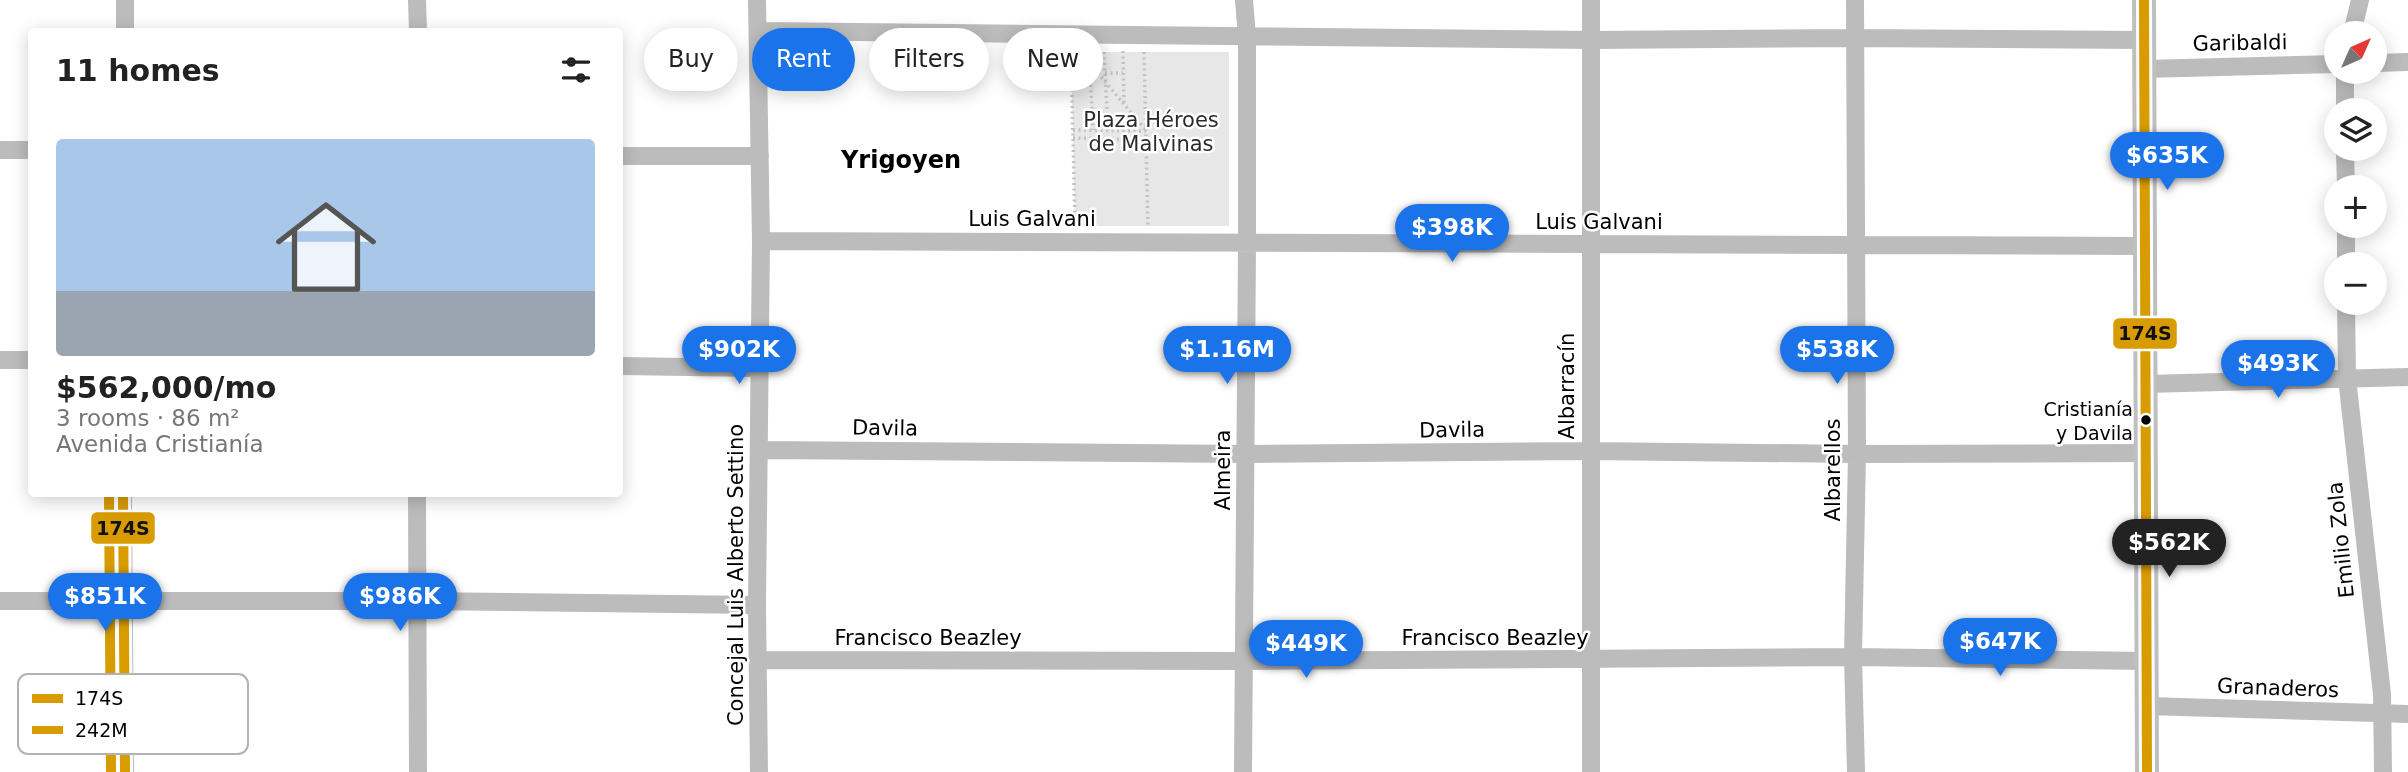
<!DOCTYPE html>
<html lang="en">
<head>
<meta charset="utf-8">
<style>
  :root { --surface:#fff; --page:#f2f2f2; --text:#222; --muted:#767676; --line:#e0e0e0; --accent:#1a73e8 }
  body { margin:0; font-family:"DejaVu Sans",sans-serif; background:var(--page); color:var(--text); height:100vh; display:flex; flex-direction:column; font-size:26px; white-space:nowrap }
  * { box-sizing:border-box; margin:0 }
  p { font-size:23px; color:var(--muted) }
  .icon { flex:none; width:38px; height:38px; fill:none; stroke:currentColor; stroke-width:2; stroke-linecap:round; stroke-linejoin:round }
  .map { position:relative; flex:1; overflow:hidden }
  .sheet { position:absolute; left:28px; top:28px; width:595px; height:469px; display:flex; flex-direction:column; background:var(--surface); border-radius:7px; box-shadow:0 4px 18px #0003 }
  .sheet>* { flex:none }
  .guide { position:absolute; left:644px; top:28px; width:665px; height:63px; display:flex; gap:14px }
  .needle { width:46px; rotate:45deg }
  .fabs { position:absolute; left:2324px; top:21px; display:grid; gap:14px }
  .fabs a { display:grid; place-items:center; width:63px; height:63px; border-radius:50%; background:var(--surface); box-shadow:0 4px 18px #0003; font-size:35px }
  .price { position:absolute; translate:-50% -60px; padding:0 16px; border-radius:24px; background:var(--accent); color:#fff; font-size:23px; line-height:46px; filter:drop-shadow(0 2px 4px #0008) }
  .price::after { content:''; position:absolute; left:50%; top:42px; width:21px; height:16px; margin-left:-10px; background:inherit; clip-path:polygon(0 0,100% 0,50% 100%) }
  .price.current { background:#222; color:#fff }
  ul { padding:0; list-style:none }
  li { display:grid; align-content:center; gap:14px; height:371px; padding:0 28px }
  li+li { border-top:2px solid var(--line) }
  li span { display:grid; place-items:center; height:217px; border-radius:7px; color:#555 }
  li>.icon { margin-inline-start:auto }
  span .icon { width:126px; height:126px; fill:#fffc; stroke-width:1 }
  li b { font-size:30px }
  h2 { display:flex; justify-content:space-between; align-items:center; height:84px; padding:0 28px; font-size:30px }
  .chip { padding:0 24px; border-radius:32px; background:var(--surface); box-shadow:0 4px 18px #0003; font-size:24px; line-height:63px }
  .chip.current { background:var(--accent); color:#fff }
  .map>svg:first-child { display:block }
  .park { fill:#e7e7e7 }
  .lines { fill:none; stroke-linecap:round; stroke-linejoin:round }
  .path { stroke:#c2c2c2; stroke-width:3.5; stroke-dasharray:2 3.5; stroke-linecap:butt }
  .street { stroke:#bcbcbc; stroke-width:18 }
  .secondary { stroke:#bfbfbf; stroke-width:24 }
  .bus-1-casing { stroke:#fff; stroke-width:16 }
  .bus-2-casing { stroke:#fff; stroke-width:16 }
  .bus-1 { stroke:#d89b00; stroke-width:10 }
  .bus-2 { stroke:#d89b00; stroke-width:10 }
  .bus-dot { fill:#000; stroke:#fff; stroke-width:2.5 }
  .labels { text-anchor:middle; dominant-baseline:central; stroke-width:5; stroke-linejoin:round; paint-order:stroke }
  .bus-label { font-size:19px; fill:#000; stroke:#fff; text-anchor:end }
  .street-label { font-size:21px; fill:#000; stroke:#fff }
  .park-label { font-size:21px; fill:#2b2b2b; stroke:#fff }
  .quarter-label { font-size:24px; font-weight:bold; fill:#000; stroke:#fff }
  .key { fill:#fff; stroke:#b2b2b2; stroke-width:2 }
  .key-label { font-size:19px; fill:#000 }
  .line-badge { stroke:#fff; stroke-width:2.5 }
  .pale-badge-label { font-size:19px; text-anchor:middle; font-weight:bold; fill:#111 }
</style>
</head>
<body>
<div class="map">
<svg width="2408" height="772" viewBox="0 0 2408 772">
  <rect width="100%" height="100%" fill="#fff"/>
  <path class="park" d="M1071,52H1229V226H1075Z"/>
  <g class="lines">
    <path class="path" d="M1071,51L1075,225
      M1123,51L1124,103
      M1080,52L1145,129
      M1089,52L1093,130
      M1104,52L1108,130
      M1144,52L1148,227
      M1105,73H1123
      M1073,130L1146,131
      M1073,138L1147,140"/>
    <path class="street" d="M417,0L418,32
      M757,0L761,241L757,605L759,772
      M1855,0L1857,454L1853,657L1856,772
      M758,31L1592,40L1855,38L2144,40
      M125,32V0
      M2352,33L2360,0
      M2375,63L2408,62
      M2145,69L2336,64
      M2345,110V72
      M2345,149L2346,187
      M0,150H32
      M620,156H760
      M2346,226V264
      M761,241L2144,246
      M2346,303L2347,378L2382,694L2383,772
      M0,360H32
      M620,366L758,368
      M2146,384L2408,377
      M760,450L1246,454L1590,451L1857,454L2144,453
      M123,494L125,772
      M417,494L418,772
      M0,601H419L757,605
      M758,660L1245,661L1853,657L2148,661
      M2147,706L2408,714
      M1243,772L1247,245V37L1244,0
      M1591,772V0"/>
    <path class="secondary" d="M2144,0L2147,772"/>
    <g class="bus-1-casing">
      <path id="bus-1" d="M2144,0L2147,772
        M123,494L125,772"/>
    </g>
    <g class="bus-2-casing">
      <path id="bus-2" d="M109,494L111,772"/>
    </g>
    <use href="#bus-1" class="bus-1"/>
    <use href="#bus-2" class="bus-2"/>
  </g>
  <circle class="bus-dot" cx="2146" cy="420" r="6"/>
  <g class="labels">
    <g class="bus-label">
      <text x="2133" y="409">Cristianía<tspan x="2133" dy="24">y Davila</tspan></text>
    </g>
    <g class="street-label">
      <text transform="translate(2240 43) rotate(-1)">Garibaldi</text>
      <text x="1032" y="219">Luis Galvani</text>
      <text x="1599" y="222">Luis Galvani</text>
      <text transform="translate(1567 386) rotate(-90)">Albarracín</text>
      <text transform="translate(885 428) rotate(1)">Davila</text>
      <text transform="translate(1452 430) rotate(-1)">Davila</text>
      <text transform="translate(1223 470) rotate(-90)">Almeira</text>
      <text transform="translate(1833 470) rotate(-90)">Albarellos</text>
      <text transform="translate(2341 540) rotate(-96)">Emilio Zola</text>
      <text transform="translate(736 575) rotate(-90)">Concejal Luis Alberto Settino</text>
      <text x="928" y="638">Francisco Beazley</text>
      <text x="1495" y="638">Francisco Beazley</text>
      <text transform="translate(2278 688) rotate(2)">Granaderos</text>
    </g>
    <g class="park-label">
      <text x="1151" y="120">Plaza Héroes<tspan x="1151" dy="24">de Malvinas</tspan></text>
    </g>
    <g class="quarter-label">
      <text x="901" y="160">Yrigoyen</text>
    </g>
  </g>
  <rect x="18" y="674" width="230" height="80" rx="10" class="key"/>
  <rect x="32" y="694" width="31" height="9" fill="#d89b00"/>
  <rect x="32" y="726" width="31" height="8" fill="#d89b00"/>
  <g class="key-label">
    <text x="75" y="705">174S</text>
    <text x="75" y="737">242M</text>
  </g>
  <g class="line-badge">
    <rect x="2112" y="317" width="66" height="33" rx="7" fill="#d89b00"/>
    <rect x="90" y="511" width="66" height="34" rx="7" fill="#d89b00"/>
  </g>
  <g class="pale-badge-label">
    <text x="2145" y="340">174S</text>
    <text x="123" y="535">174S</text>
  </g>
</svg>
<div class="fabs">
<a><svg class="needle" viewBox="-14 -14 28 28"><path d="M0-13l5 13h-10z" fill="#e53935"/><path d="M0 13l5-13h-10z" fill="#767676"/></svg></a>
<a><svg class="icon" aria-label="layers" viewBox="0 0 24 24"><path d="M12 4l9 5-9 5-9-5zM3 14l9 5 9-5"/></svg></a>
<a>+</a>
<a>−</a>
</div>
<b class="price" style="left:2167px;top:192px">$635K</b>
<b class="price" style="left:1452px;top:264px">$398K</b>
<b class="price" style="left:739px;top:386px">$902K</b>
<b class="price" style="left:1227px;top:386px">$1.16M</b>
<b class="price" style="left:1837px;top:386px">$538K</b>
<b class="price" style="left:2278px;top:400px">$493K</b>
<b class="price current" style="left:2169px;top:579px">$562K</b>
<b class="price" style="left:105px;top:633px">$851K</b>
<b class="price" style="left:400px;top:633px">$986K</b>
<b class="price" style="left:2000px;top:678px">$647K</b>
<b class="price" style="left:1306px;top:680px">$449K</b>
<div class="guide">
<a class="chip">Buy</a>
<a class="chip current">Rent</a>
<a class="chip">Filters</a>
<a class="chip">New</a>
</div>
<section class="sheet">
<h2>11 homes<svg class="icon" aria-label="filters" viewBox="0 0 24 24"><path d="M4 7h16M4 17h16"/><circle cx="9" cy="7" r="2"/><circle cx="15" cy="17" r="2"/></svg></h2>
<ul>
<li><span style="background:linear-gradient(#a9c7e8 70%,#9aa5b1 0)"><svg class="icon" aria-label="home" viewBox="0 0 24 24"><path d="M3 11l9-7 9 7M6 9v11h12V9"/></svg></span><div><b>$562,000/mo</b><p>3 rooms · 86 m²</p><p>Avenida Cristianía</p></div></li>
</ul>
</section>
</div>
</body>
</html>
